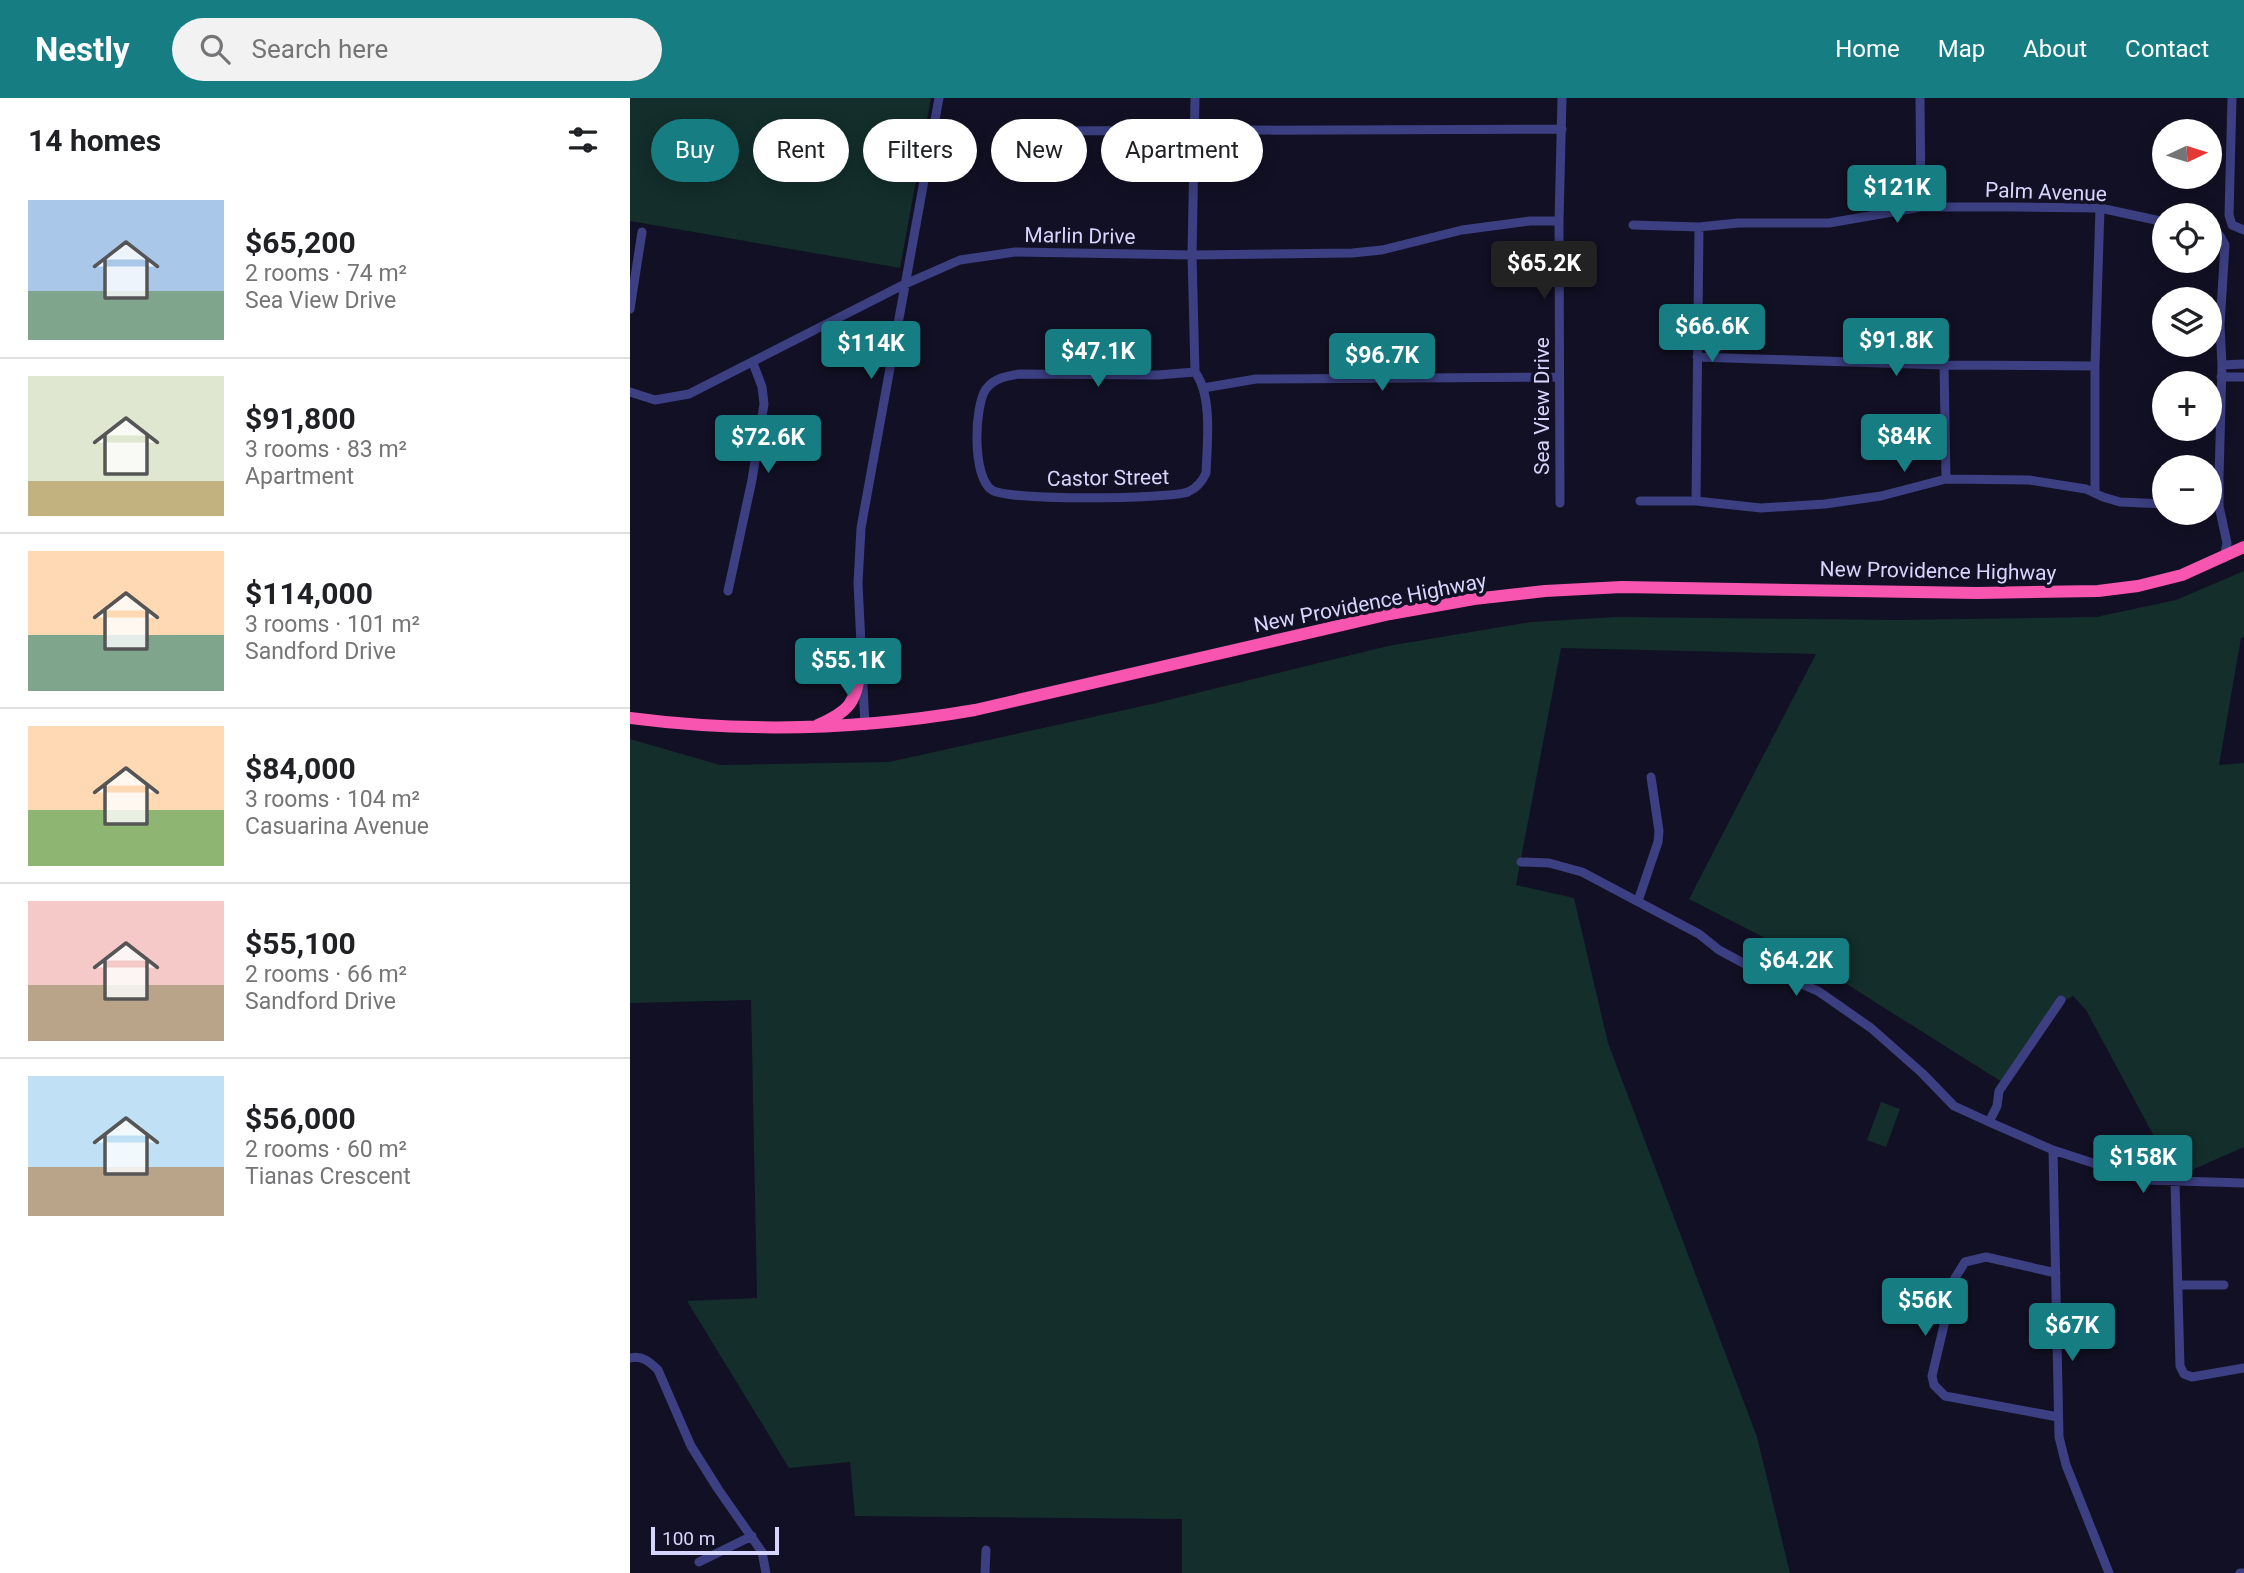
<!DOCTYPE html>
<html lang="en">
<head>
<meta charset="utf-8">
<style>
  :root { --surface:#fff; --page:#f2f2f2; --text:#202124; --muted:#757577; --line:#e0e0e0; --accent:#167e82 }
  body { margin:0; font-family:Roboto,sans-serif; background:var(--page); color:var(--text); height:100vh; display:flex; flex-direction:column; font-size:26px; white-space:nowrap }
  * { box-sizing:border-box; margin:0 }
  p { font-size:23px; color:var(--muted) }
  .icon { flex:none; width:38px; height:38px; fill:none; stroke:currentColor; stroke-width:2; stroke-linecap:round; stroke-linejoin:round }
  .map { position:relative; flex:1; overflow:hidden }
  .drawer { display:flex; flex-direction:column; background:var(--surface); width:630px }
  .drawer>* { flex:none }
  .top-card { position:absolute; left:21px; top:21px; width:665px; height:63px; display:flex; gap:14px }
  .needle { width:46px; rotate:86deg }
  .fabs { position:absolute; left:1522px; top:21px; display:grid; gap:14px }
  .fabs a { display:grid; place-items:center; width:70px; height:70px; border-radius:50%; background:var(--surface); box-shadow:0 4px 18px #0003; font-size:35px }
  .scale { position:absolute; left:21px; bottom:18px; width:128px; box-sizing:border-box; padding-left:7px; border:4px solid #d6d5fd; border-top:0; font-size:19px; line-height:24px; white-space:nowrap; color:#d6d5fd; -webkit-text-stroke:5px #121024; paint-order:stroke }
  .price { position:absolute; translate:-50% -60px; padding:0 16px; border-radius:7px; background:var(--accent); color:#fff; font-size:23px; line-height:46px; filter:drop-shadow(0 2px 4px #0008) }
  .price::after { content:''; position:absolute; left:50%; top:42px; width:21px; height:16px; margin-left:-10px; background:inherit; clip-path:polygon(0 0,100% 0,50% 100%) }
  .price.current { background:#222; color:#fff }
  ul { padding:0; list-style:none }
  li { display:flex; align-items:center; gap:21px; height:175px; padding:0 28px }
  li+li { border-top:2px solid var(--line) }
  li span { display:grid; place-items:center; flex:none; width:196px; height:140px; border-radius:0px; color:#555 }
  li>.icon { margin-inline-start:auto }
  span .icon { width:84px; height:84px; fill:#fffc; stroke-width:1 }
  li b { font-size:30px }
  h2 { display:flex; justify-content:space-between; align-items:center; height:84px; padding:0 28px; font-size:30px }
  .tag { padding:0 24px; border-radius:32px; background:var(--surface); box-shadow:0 4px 18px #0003; font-size:24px; line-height:63px }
  .tag.current { background:var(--accent); color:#fff }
  header { display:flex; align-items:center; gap:42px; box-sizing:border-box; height:98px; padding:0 35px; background:var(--accent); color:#fff }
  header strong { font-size:33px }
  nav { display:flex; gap:38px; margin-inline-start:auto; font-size:24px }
  .search { width:490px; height:63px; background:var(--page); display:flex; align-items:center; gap:18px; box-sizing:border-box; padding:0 24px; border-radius:38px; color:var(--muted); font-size:26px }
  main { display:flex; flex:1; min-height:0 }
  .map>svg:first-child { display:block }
  .green { fill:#132e2b }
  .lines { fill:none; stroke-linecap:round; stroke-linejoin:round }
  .minor { stroke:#3c3f81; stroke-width:9 }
  .highway { stroke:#f855b0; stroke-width:12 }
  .labels { text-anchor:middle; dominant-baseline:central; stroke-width:7; stroke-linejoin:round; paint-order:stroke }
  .street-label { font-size:21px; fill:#d6d5fd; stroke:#121024 }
</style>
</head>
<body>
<header>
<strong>Nestly</strong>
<div class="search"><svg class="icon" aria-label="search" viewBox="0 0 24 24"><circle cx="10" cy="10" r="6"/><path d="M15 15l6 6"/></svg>Search here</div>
<nav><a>Home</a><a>Map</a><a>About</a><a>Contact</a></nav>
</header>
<main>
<section class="drawer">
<h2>14 homes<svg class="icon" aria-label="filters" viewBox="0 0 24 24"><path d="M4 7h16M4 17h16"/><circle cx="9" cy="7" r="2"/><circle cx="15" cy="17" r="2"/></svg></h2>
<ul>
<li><span style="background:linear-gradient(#a9c7e8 65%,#7fa58c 0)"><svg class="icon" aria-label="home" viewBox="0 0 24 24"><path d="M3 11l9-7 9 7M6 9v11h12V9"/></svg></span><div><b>$65,200</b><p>2 rooms · 74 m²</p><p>Sea View Drive</p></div></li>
<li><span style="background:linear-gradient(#dfe7d0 75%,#c2b280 0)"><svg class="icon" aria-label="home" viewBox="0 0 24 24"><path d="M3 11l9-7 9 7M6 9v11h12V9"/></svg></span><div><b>$91,800</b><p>3 rooms · 83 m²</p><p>Apartment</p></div></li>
<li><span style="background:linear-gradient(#ffd9b3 60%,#7fa58c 0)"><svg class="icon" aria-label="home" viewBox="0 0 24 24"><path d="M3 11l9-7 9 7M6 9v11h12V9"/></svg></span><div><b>$114,000</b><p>3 rooms · 101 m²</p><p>Sandford Drive</p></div></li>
<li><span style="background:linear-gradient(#ffd9b3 60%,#8fb573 0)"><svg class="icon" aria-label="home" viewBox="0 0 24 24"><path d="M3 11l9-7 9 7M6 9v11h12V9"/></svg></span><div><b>$84,000</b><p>3 rooms · 104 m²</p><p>Casuarina Avenue</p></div></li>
<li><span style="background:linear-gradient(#f6c9c9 60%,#b9a48a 0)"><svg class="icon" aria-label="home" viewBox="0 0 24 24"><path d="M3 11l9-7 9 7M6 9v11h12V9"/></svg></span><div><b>$55,100</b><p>2 rooms · 66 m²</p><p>Sandford Drive</p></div></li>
<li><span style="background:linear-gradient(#bfe0f5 65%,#b9a48a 0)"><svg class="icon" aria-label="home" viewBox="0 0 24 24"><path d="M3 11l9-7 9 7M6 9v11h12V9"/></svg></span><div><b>$56,000</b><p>2 rooms · 60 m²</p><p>Tianas Crescent</p></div></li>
</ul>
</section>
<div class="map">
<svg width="1614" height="1475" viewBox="0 0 1614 1475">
  <rect width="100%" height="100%" fill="#121024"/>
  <path class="green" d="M0,0H301L270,170L0,123Z
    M1614,473V539L1611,540L1589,667L1614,665V1049L1546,1079L1456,912L1443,898L1429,906L1372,984L1180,863L1059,801L1186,556L931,550L886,787L944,800L978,945L1127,1339L1160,1475H552V1421L225,1418L220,1364L159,1370L57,1203L127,1200L121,902L0,905V641L90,667L259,664L526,605L758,548L901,524L986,519L1268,522L1466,519L1546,502Z
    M1251,1004L1270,1011L1256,1049L1237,1042Z"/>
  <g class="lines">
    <path class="minor" d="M565,0L562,157L565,274C583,298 577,347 576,375C572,384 567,390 558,394C538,401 378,403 362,392C342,380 344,308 356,291C364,280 377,278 389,276L528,277L565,274
      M1290,0L1291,109
      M1602,0L1599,117L1602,127L1614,132
      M415,33L932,31
      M1003,127L1069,129L1108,125H1199L1291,109H1381L1470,110L1535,124
      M1580,133L1590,138L1595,147L1590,227L1592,267L1589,380V408L1597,445L1594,460
      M0,211L12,134
      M1067,259L1314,267L1465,268
      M1314,267L1316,381
      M1592,267L1614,266
      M1591,279H1614
      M573,290L626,281L929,279
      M0,294L25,302L59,296L273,187L330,162L385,154L562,157L722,155L752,152L832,132L900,123H929
      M1465,394V268L1470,110
      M1010,403H1066L1131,410L1195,406L1251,398L1316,381L1399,382L1456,391L1473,399L1490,404L1535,406
      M1066,403L1069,129
      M930,405L929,123L932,0
      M98,493L122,382L134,306L132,289L123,265
      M235,628L228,485L231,430L309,0
      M891,764L919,765L952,774L1069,836L1089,852L1128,873L1167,884L1188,893L1241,930L1292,975L1324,1008L1359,1024L1423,1052L1515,1082L1614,1085
      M1008,803L1028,744L1029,733L1021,679
      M1359,1024L1367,1008L1369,993L1431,902
      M1423,1052L1429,1339L1436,1367L1479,1475
      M1545,1084L1550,1268L1554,1276L1562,1279L1614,1270
      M1426,1175L1356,1159L1335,1164L1325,1180L1302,1278L1304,1287L1315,1298L1428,1319
      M1548,1187H1594
      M0,1260C12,1257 20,1264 28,1272L61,1348L88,1391L132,1454L136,1475
      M69,1464L122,1438
      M355,1475L356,1452
      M1610,1475H1614"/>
    <path class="highway" d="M0,620C116,635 230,632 345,612L760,516L844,501L915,493L992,489L1347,495L1468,493L1508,488L1552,477L1614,449
      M188,627C221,612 224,606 231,571"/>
  </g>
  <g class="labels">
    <g class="street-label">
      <text transform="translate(1416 94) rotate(2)">Palm Avenue</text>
      <text transform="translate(450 138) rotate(1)">Marlin Drive</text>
      <text transform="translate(912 308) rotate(-90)">Sea View Drive</text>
      <text transform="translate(478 380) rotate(-1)">Castor Street</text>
      <text transform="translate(1308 473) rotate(1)">New Providence Highway</text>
      <text transform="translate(740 505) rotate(-11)">New Providence Highway</text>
    </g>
  </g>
</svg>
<div class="fabs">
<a><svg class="needle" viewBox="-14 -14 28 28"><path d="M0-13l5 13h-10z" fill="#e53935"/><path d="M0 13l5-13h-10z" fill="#757577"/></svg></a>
<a><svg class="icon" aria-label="locate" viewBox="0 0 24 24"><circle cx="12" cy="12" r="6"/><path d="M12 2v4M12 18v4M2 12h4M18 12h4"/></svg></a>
<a><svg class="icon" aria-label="layers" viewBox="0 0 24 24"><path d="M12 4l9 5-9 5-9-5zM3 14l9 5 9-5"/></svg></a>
<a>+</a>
<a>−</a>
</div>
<div class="scale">100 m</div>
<b class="price" style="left:1267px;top:127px">$121K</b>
<b class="price current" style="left:914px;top:203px">$65.2K</b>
<b class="price" style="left:1082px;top:266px">$66.6K</b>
<b class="price" style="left:1266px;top:280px">$91.8K</b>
<b class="price" style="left:241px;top:283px">$114K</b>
<b class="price" style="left:468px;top:291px">$47.1K</b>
<b class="price" style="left:752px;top:295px">$96.7K</b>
<b class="price" style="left:1274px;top:376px">$84K</b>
<b class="price" style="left:138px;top:377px">$72.6K</b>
<b class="price" style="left:218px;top:600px">$55.1K</b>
<b class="price" style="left:1166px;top:900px">$64.2K</b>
<b class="price" style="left:1513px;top:1097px">$158K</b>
<b class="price" style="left:1295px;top:1240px">$56K</b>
<b class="price" style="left:1442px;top:1265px">$67K</b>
<div class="top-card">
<a class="tag current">Buy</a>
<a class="tag">Rent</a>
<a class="tag">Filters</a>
<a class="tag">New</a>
<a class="tag">Apartment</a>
</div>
</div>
</main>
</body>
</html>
